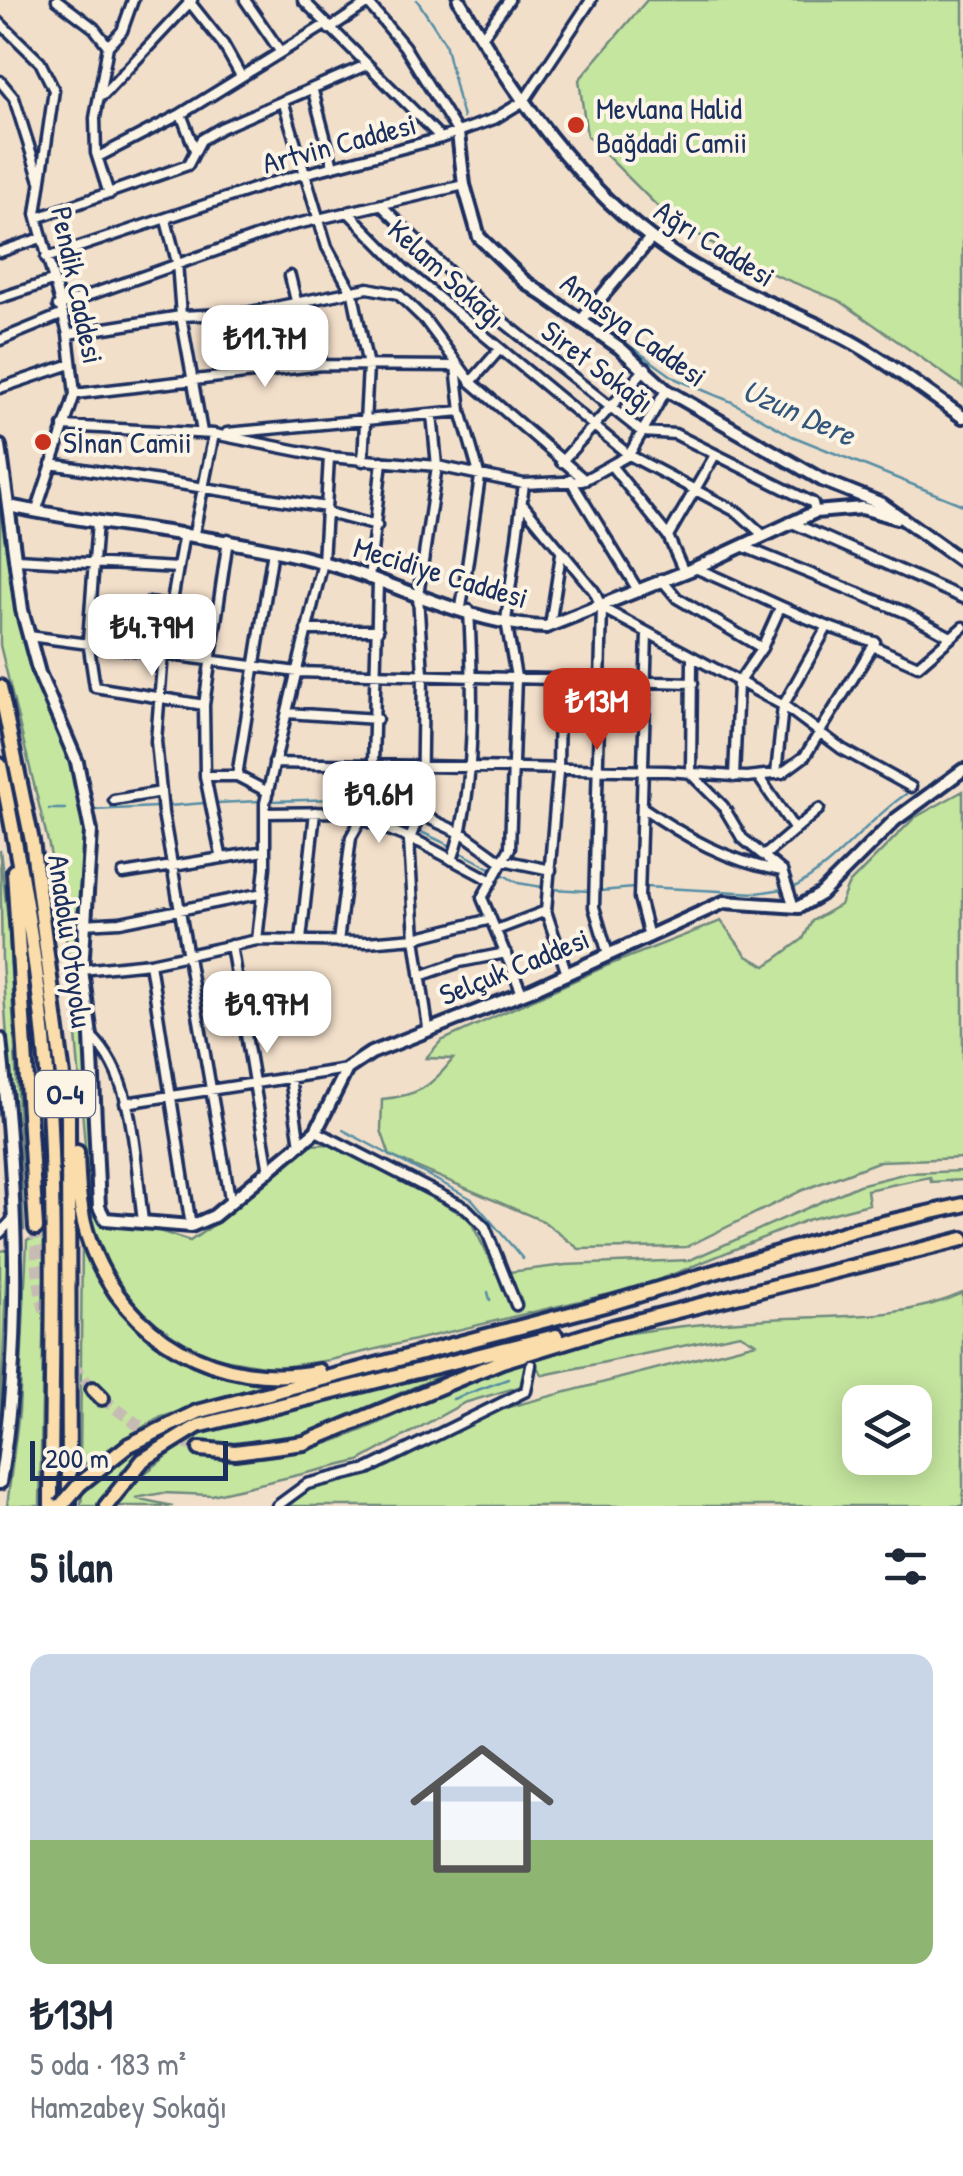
<!DOCTYPE html>
<html lang="tr">
<head>
<meta charset="utf-8">
<style>
  :root { --surface:#fff; --page:#f6f6f7; --text:#1f2937; --muted:#747a83; --accent:#c8321e }
  body { margin:0; font-family:"Patrick Hand",sans-serif; background:var(--page); color:var(--text); height:100vh; display:flex; flex-direction:column; font-size:38px; white-space:nowrap }
  * { box-sizing:border-box; margin:0 }
  p { font-size:32px; color:var(--muted) }
  .icon { flex:none; width:55px; height:55px; fill:none; stroke:currentColor; stroke-width:2; stroke-linecap:round; stroke-linejoin:round }
  .map { position:relative; height:1506px; overflow:hidden }
  .sheet { display:flex; flex-direction:column; background:var(--surface); flex:1 }
  .sheet>* { flex:none }
  .fabs { position:absolute; left:842px; top:1385px; display:grid; gap:20px }
  .fabs a { display:grid; place-items:center; width:90px; height:90px; border-radius:20px; background:var(--surface); box-shadow:0 5px 25px #0003; font-size:50px }
  .scale { position:absolute; left:30px; bottom:25px; width:198px; box-sizing:border-box; padding-left:10px; border:5px solid #1b2f5e; border-top:0; font-size:28px; line-height:35px; white-space:nowrap; color:#1b2f5e; -webkit-text-stroke:8px #fcf5e5; paint-order:stroke }
  .price { position:absolute; translate:-50% -85px; padding:0 22px; border-radius:20px; background:#fff; color:#222; font-size:32px; line-height:65px; filter:drop-shadow(0 2px 5px #0008) }
  .price::after { content:''; position:absolute; left:50%; top:60px; width:30px; height:22px; margin-left:-15px; background:inherit; clip-path:polygon(0 0,100% 0,50% 100%) }
  .price.current { background:var(--accent); color:#fff }
  ul { padding:0; list-style:none }
  li { display:grid; align-content:center; gap:20px; height:530px; padding:0 30px }
  li span { display:grid; place-items:center; height:310px; border-radius:20px; color:#555 }
  li>.icon { margin-inline-start:auto }
  span .icon { width:180px; height:180px; fill:#fffc; stroke-width:1 }
  li b { font-size:42px }
  h2 { display:flex; justify-content:space-between; align-items:center; height:120px; padding:0 30px; font-size:42px }
  .map>svg:first-child { display:block }
  .green { fill:#c5e69f; stroke:#708a7e; stroke-width:2.5; fill-rule:evenodd }
  .lines { fill:none; stroke-linecap:round; stroke-linejoin:round }
  .stream { stroke:#558ea5; stroke-width:2.5 }
  .street-tunnel { stroke:#c7bcb4; stroke-width:8; stroke-dasharray:8 4; stroke-linecap:butt }
  .highway-tunnel { stroke:#c7bcb4; stroke-width:12; stroke-dasharray:12 6; stroke-linecap:butt }
  .street-casing { stroke:#1b2f5e; stroke-width:15 }
  .secondary-casing { stroke:#1b2f5e; stroke-width:18 }
  .highway-casing { stroke:#1b2f5e; stroke-width:20 }
  .street { stroke:#fcf5e5; stroke-width:8 }
  .secondary { stroke:#fcf5e5; stroke-width:10 }
  .highway { stroke:#faddab; stroke-width:12 }
  .highway-bridge-casing { stroke:#1b2f5e; stroke-width:20; stroke-linecap:butt }
  .highway-bridge { stroke:#faddab; stroke-width:12 }
  .poi-dot { fill:#c8321e; stroke:#fcf5e5; stroke-width:4 }
  .labels { text-anchor:middle; dominant-baseline:central; stroke-width:8; stroke-linejoin:round; paint-order:stroke }
  .shield { fill:#fcf5e5; stroke:#5e6a86; stroke-width:2.5 }
  .shield-label { font-size:28px; font-weight:bold; fill:#1b2f5e }
  .poi-label { font-size:30px; fill:#1b2f5e; stroke:#fcf5e5; text-anchor:start }
  .street-label { font-size:30px; fill:#1b2f5e; stroke:#fcf5e5 }
  .water-label { font-size:32px; font-style:italic; fill:#33567c; stroke:#fcf5e5 }
</style>
</head>
<body>
<div class="map">
<svg width="963" height="1506" viewBox="0 0 963 1506">
  <rect width="100%" height="100%" fill="#f2dfca"/>
  <filter id="ink" filterUnits="userSpaceOnUse"><feTurbulence type="fractalNoise" baseFrequency=".01" numOctaves="2"/><feDisplacementMap in="SourceGraphic" scale="20" xChannelSelector="R" yChannelSelector="G"/><feConvolveMatrix kernelMatrix="1 2 1 2 8 2 1 2 1" color-interpolation-filters="sRGB"/></filter>
  <g filter="url(#ink)">
    <path class="green" d="M647,0H963V387L840,301L733,258L656,205L587,136L579,80Z
      M0,484L20,619L68,753L86,831L75,935L88,1049L99,1218L106,1224L141,1225L190,1241L225,1217L308,1145L332,1144L469,1218L513,1305L520,1303L509,1272L565,1265L690,1260L859,1185L907,1173L963,1171V1180L931,1182L930,1177L867,1190L869,1204L807,1220L644,1286L330,1360L275,1368L217,1358L191,1348L152,1323L112,1274L91,1220L70,960L49,846L0,645Z
      M963,791V1158L880,1161L803,1190L686,1247L579,1249L543,1221L390,1156L381,1130L382,1099C417,1096 431,1087 453,1059L426,1058L441,1041L606,966L721,921L747,956L766,966L803,939L812,921L840,905L848,885L914,818Z
      M0,850L9,929L24,1230L19,1229L2,960Z
      M82,1235C104,1301 147,1348 213,1371C229,1377 253,1375 265,1384L156,1419L80,1467Z
      M45,1237L40,1506H7L19,1412L27,1240Z
      M7,1250L0,1448V1251Z
      M963,1293V1506H278L309,1488L351,1477L493,1411L756,1343L740,1334L543,1375L535,1365H527L522,1386L464,1403L359,1461L212,1495L163,1493L135,1498L173,1506H118L140,1477L193,1436L220,1426L459,1368L302,1435L242,1445L204,1441L200,1457C343,1475 435,1375 565,1345C632,1330 701,1323 769,1319C836,1315 900,1321 963,1293ZM860,1402H915V1458H860Z
      M178,1427L143,1451L97,1506H81L82,1494L142,1446Z"/>
    <g class="lines">
      <path class="stream" d="M417,0L445,43L463,118
        M626,343L676,379L732,402L792,436L963,505
        M271,801L338,799L363,809
        M216,803L260,801
        M168,806L205,803
        M49,809H65
        M93,810L157,807
        M373,813L409,827
        M419,831L451,846
        M460,852L492,869
        M502,874L518,883L542,887
        M645,887L757,893L783,889
        M795,887C838,863 866,821 906,794
        M552,889L589,891
        M600,891L634,888
        M343,1130L472,1199L523,1259
        M488,1292L490,1300
        M453,1399L508,1379"/>
      <path class="street-tunnel" d="M516,1305L526,1344"/>
      <path class="highway-tunnel" d="M36,1228C38,1300 43,1335 93,1389
        M102,1398L138,1425L200,1449"/>
      <g class="street-casing">
        <path id="street" d="M57,0L94,28L108,46
          M188,0L223,44L241,76
          M245,0L280,51
          M303,0L441,138
          M368,3L404,46L458,133
          M0,23L40,62L54,90L36,214L68,334L75,394L36,512
          M329,29L371,1
          M482,37L509,0
          M0,81L14,98L40,181
          M313,91L333,166
          M103,95L192,0
          M284,104L327,247L353,294L368,366L363,461
          M181,114L195,150
          M98,157L181,114L325,25
          M109,194L96,153L95,118L108,46L122,31L133,0
          M381,205L487,309L642,432L675,434L813,503L815,512
          M348,212L404,269L629,455L739,513L763,535
          M37,218L188,165L201,140L221,128L364,66
          M166,220L177,262L181,316L202,432
          M0,252L41,238
          M46,258L277,181L441,138L494,119L524,101L591,0
          M290,276L297,305
          M0,298L52,281
          M306,303L322,365
          M58,306L284,227L464,185
          M268,309L281,369
          M238,313L245,374
          M68,334L181,316L246,313L368,288L398,294L425,320L471,382L585,480
          M0,340L61,315
          M471,382L499,350
          M0,388L71,364
          M75,394L322,365L456,366L461,411L480,477L461,608
          M63,426L214,434L329,457L437,466L524,484L582,481L629,455L666,390
          M227,433L461,411
          M561,462L646,368
          M51,464L326,507
          M613,468L668,536L683,570
          M570,479L639,592
          M524,506L594,591L602,608L594,907L608,954
          M328,513L377,526
          M97,522L88,641L95,687L204,705
          M790,522L963,598
          M184,533L163,653L156,741L163,813L231,1204
          M194,533L214,434
          M668,536L715,455
          M742,546L907,613L951,637
          M16,559L178,568
          M695,568C758,594 809,624 875,642L873,646L918,666L963,627
          M369,579L382,461
          M661,579L677,598L762,648
          M92,603L148,610L149,603L171,606
          M602,608L786,707L842,749L911,787
          M550,626L561,554
          M306,630H378
          M647,634L639,898L649,937
          M29,636L297,672L693,683
          M692,659L691,774L723,806L742,838L782,871L794,907
          M559,680L558,772L546,911L567,974
          M287,713L377,719
          M274,763L667,771L747,777L782,773L805,756L873,646
          M776,774L783,706L826,629
          M205,776H237L268,792
          M237,776L273,550
          M758,776L795,830
          M734,777L738,683L762,648L779,610
          M373,793L465,835L498,859L551,870
          M114,800L161,792
          M642,807C685,837 729,862 782,871
          M265,813L345,812L421,843L492,881
          M221,855L205,776L204,705L228,539
          M765,855L819,809
          M452,860C477,793 473,683 469,610
          M123,874L265,851
          M82,924L120,922L263,893
          M496,930L546,911
          M257,940L265,867V803L323,562L329,457
          M301,940L315,812
          M338,942L351,837L372,800L378,582
          M231,945L269,1172
          M150,963L191,1226
          M82,970L150,963L257,940L367,942L415,938L491,919
          M420,976L460,962L506,953
          M522,993L482,898L510,848L516,677L506,621L524,484
          M428,1028L415,938L409,841L421,811L423,674L418,596L437,466L432,414
          M91,1036C136,1078 135,1163 143,1221
          M290,1078L300,1145
          M125,1103L347,1069
          M316,1131L466,1208L485,1227L516,1305
          M0,1233L14,1218
          M277,1506L307,1484L368,1469L526,1391L531,1365"/>
      </g>
      <g class="secondary-casing">
        <path id="secondary" d="M459,0C513,92 578,188 667,249C724,289 789,308 850,341C889,362 926,392 963,417
          M458,133L464,185L479,237L524,281L620,348L666,390L822,480L882,504L963,562
          M581,321L651,238
          M0,446L22,610L39,673L77,762L91,831L82,970L91,1036L99,1207L105,1219L191,1226L214,1216L316,1131L347,1069L371,1053L531,990L724,902L799,907L821,894L895,820L963,770
          M9,506C112,528 216,534 318,561C393,580 467,625 546,627L695,568L815,512L862,508L897,518
          M0,1039C16,1187 24,1335 0,1483"/>
      </g>
      <g class="highway-casing">
        <path id="highway" d="M0,687L32,841L68,1114L69,1504
          M0,765C21,866 39,969 47,1073C57,1217 51,1361 51,1506
          M14,871L36,1228
          M77,1152C78,1183 79,1214 90,1243C124,1337 220,1392 319,1371
          M93,1389L102,1398
          M200,1449L235,1452L304,1443L502,1361L613,1327L963,1239
          M80,1484L129,1445L197,1412L608,1304L857,1229L963,1205
          M106,1506L143,1460L198,1426L556,1336"/>
      </g>
      <use href="#street" class="street"/>
      <use href="#secondary" class="secondary"/>
      <use href="#highway" class="highway"/>
      <g class="highway-bridge-casing">
        <path id="highway-bridge" d="M61,1506L80,1484"/>
      </g>
      <use href="#highway-bridge" class="highway-bridge"/>
    </g>
  </g>
  <g class="poi-dot">
    <circle cx="576" cy="125" r="10"/>
    <circle cx="43" cy="442" r="10"/>
  </g>
  <g class="labels">
    <rect class="shield" x="35" y="1071" width="60" height="46" rx="8"/>
    <g class="shield-label">
      <text x="65" y="1094">O-4</text>
    </g>
    <g class="poi-label">
      <text x="596" y="108">Mevlana Halid<tspan x="596" dy="34">Bağdadi Camii</tspan></text>
      <text x="63" y="442">Sİnan Camii</text>
    </g>
    <g class="street-label">
      <text transform="translate(339 143) rotate(-15)">Artvin Caddesi</text>
      <text transform="translate(715 243) rotate(32)">Ağrı Caddesi</text>
      <text transform="translate(447 273) rotate(42)">Kelam Sokağı</text>
      <text transform="translate(78 285) rotate(78)">Pendik Caddesi</text>
      <text transform="translate(634 329) rotate(36)">Amasya Caddesi</text>
      <text transform="translate(598 366) rotate(37)">Siret Sokağı</text>
      <text transform="translate(441 572) rotate(17)">Mecidiye Caddesi</text>
      <text transform="translate(71 941) rotate(82)">Anadolu Otoyolu</text>
      <text transform="translate(514 966) rotate(-22)">Selçuk Caddesi</text>
    </g>
    <g class="water-label">
      <text transform="translate(799 412) rotate(24)">Uzun Dere</text>
    </g>
  </g>
</svg>
<div class="fabs">
<a><svg class="icon" aria-label="layers" viewBox="0 0 24 24"><path d="M12 4l9 5-9 5-9-5zM3 14l9 5 9-5"/></svg></a>
</div>
<div class="scale">200 m</div>
<b class="price" style="left:265px;top:390px">₺11.7M</b>
<b class="price" style="left:152px;top:679px">₺4.79M</b>
<b class="price current" style="left:597px;top:753px">₺13M</b>
<b class="price" style="left:379px;top:846px">₺9.6M</b>
<b class="price" style="left:267px;top:1056px">₺9.97M</b>
</div>
<section class="sheet">
<h2>5 ilan<svg class="icon" aria-label="filters" viewBox="0 0 24 24"><path d="M4 7h16M4 17h16"/><circle cx="9" cy="7" r="2"/><circle cx="15" cy="17" r="2"/></svg></h2>
<ul>
<li><span style="background:linear-gradient(#c9d6e8 60%,#8fb573 0)"><svg class="icon" aria-label="home" viewBox="0 0 24 24"><path d="M3 11l9-7 9 7M6 9v11h12V9"/></svg></span><div><b>₺13M</b><p>5 oda · 183 m²</p><p>Hamzabey Sokağı</p></div></li>
</ul>
</section>
</body>
</html>
